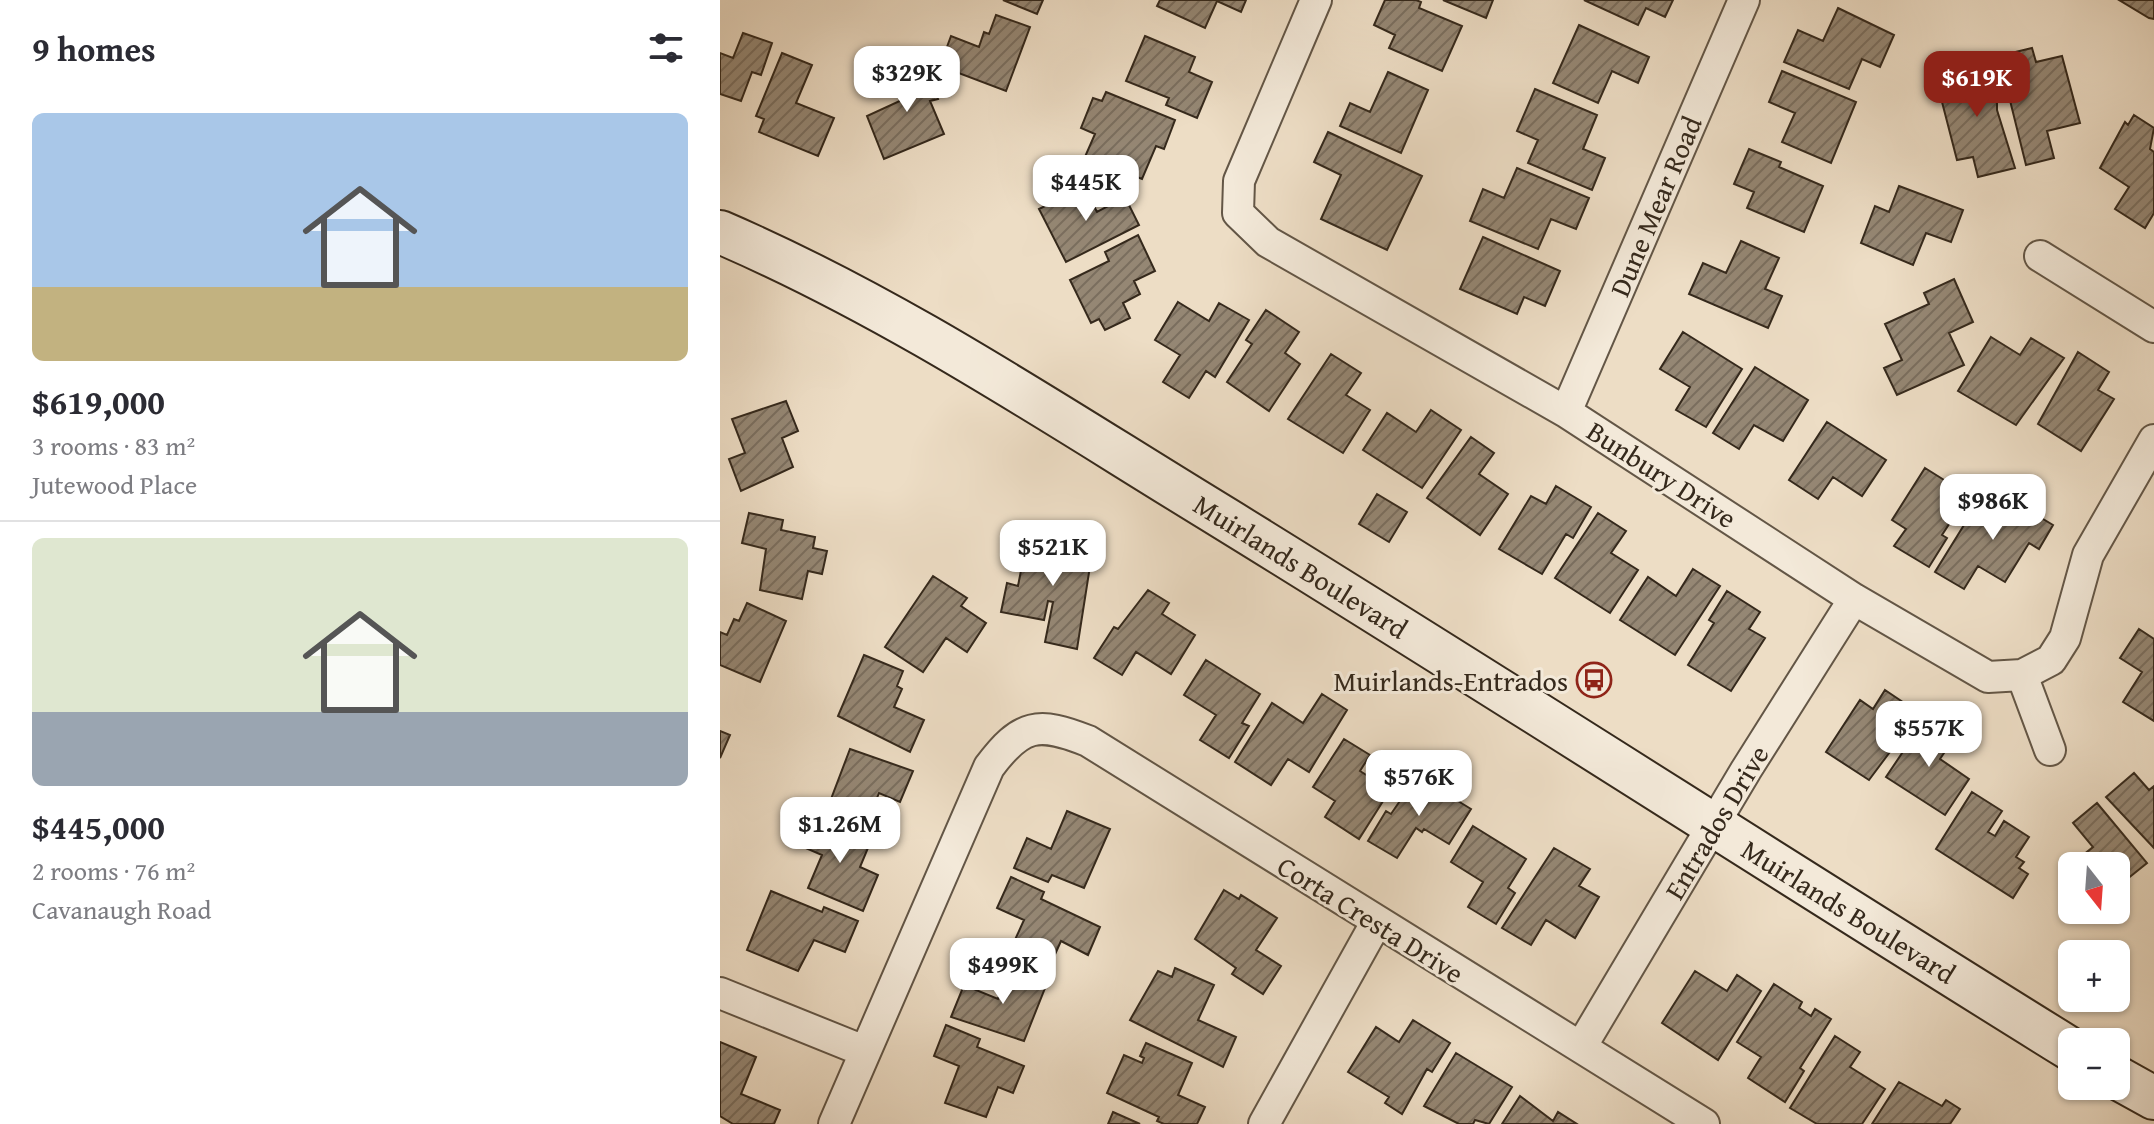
<!DOCTYPE html>
<html lang="en">
<head>
<meta charset="utf-8">
<style>
  :root { --surface:#fff; --page:#f2f2f3; --text:#2b2b33; --muted:#7c7c81; --line:#e1e1e2; --accent:#8f2418 }
  body { margin:0; font-family:"Gentium Book Plus",serif; background:var(--page); color:var(--text); height:100vh; display:flex; flex-direction:column; font-size:30px; white-space:nowrap }
  * { box-sizing:border-box; margin:0 }
  p { font-size:26px; color:var(--muted) }
  .icon { flex:none; width:44px; height:44px; fill:none; stroke:currentColor; stroke-width:2; stroke-linecap:round; stroke-linejoin:round }
  .map { position:relative; flex:1; overflow:hidden }
  .drawer { display:flex; flex-direction:column; background:var(--surface); width:720px }
  .drawer>* { flex:none }
  .needle { width:52px; rotate:163deg }
  .fabs { position:absolute; left:1338px; top:852px; display:grid; gap:16px }
  .fabs a { display:grid; place-items:center; width:72px; height:72px; border-radius:12px; background:var(--surface); box-shadow:0 2px 6px #0004; font-size:40px }
  .price { position:absolute; translate:-50% -68px; padding:0 18px; border-radius:16px; background:#fff; color:#222; font-size:26px; line-height:52px; filter:drop-shadow(0 2px 4px #0008) }
  .price::after { content:''; position:absolute; left:50%; top:48px; width:24px; height:18px; margin-left:-12px; background:inherit; clip-path:polygon(0 0,100% 0,50% 100%) }
  .price.current { background:var(--accent); color:#fff }
  ul { padding:0; list-style:none }
  li { display:grid; align-content:center; gap:16px; height:424px; padding:0 32px }
  li+li { border-top:2px solid var(--line) }
  li span { display:grid; place-items:center; height:248px; border-radius:12px; color:#555 }
  li>.icon { margin-inline-start:auto }
  span .icon { width:144px; height:144px; fill:#fffc; stroke-width:1 }
  li b { font-size:34px }
  h2 { display:flex; justify-content:space-between; align-items:center; height:96px; padding:0 32px; font-size:34px }
  main { display:flex; flex:1; min-height:0 }
  .map>svg:first-child { display:block }
  .building { fill:url(#building-hatch); stroke:#35291c; stroke-width:2 }
  .lines { fill:none; stroke-linecap:round; stroke-linejoin:round }
  .minor-casing { stroke:#635646; stroke-width:34 }
  .secondary-casing { stroke:#35291c; stroke-width:46 }
  .minor { stroke:#f3e9d9; stroke-width:30 }
  .secondary { stroke:#f3e9d9; stroke-width:42 }
  .labels { text-anchor:middle; dominant-baseline:central; stroke-width:6; stroke-linejoin:round; paint-order:stroke }
  .street-label { font-size:28px; fill:#35291c; stroke:#f3e9d9 }
  .poi-label { font-size:28px; fill:#35291c; stroke:#f3e9d9; text-anchor:end }
</style>
</head>
<body>
<main>
<section class="drawer">
<h2>9 homes<svg class="icon" aria-label="filters" viewBox="0 0 24 24"><path d="M4 7h16M4 17h16"/><circle cx="9" cy="7" r="2"/><circle cx="15" cy="17" r="2"/></svg></h2>
<ul>
<li><span style="background:linear-gradient(#a9c7e8 70%,#c2b280 0)"><svg class="icon" aria-label="home" viewBox="0 0 24 24"><path d="M3 11l9-7 9 7M6 9v11h12V9"/></svg></span><div><b>$619,000</b><p>3 rooms · 83 m²</p><p>Jutewood Place</p></div></li>
<li><span style="background:linear-gradient(#dfe7d0 70%,#9aa5b1 0)"><svg class="icon" aria-label="home" viewBox="0 0 24 24"><path d="M3 11l9-7 9 7M6 9v11h12V9"/></svg></span><div><b>$445,000</b><p>2 rooms · 76 m²</p><p>Cavanaugh Road</p></div></li>
</ul>
</section>
<div class="map">
<svg width="1434" height="1124" viewBox="0 0 1434 1124">
  <defs>
    <pattern id="building-hatch" width="6" height="6" patternUnits="userSpaceOnUse" patternTransform="scale(2)"><rect width="6" height="6" fill="#958774"/><path d="M-1 1l2-2M0 6l6-6M5 7l2-2" fill="none" stroke="#7a6e5e"/></pattern>
  </defs>
  <rect width="100%" height="100%" fill="#edddc5"/>
  <filter id="stains"><feTurbulence type="fractalNoise" baseFrequency=".0025" numOctaves="4"/><feColorMatrix values="0 0 0 0 .2 0 0 0 0 .09 0 0 0 0 .02 0 0 0 .5 -.17"/></filter>
  <radialGradient id="worn" r=".72"><stop offset=".6" stop-color="#630" stop-opacity="0"/><stop offset="1" stop-color="#630" stop-opacity=".3"/></radialGradient>
  <path class="building" d="M283,0H323L317,14Z
    M440,0H526L521,12L497,1L485,28L437,6Z
    M665,0H696L701,2L699,8L742,26L722,71L669,48L675,35L654,25Z
    M723,0H773L766,18Z
    M864,0H953L945,17L926,8L918,25Z
    M1399,0H1434V19L1429,18Z
    M1118,8L1174,35L1160,67L1142,59L1129,89L1064,62L1078,30L1103,41Z
    M276,15L310,27L286,91L220,66L231,36L259,47L264,32L269,34Z
    M859,25L929,57L918,83L892,71L878,103L833,83Z
    M23,33L52,43L41,75L32,72L21,101L0,94V53L13,58Z
    M425,36L475,57L469,72L492,82L477,118L446,105L449,98L406,81Z
    M1312,48L1316,62L1342,56L1360,123L1327,131L1334,158L1306,165L1279,56Z
    M62,53L92,65L76,103L114,118L98,156L39,132L44,119L36,116Z
    M1261,53L1263,58L1268,57L1277,92V110L1295,168L1258,177L1253,157L1237,160L1222,102L1232,99L1227,80L1247,75L1244,62Z
    M203,62L218,99L210,101L224,134L164,159L147,116L182,100L171,75Z
    M1062,71L1136,102L1111,163L1062,142L1075,113L1049,102Z
    M668,72L708,90L681,153L620,126L630,103L650,112Z
    M815,89L877,115L863,149L885,158L872,190L808,163L818,140L797,131Z
    M386,92L455,120L444,149L436,146L422,179L387,165L383,175L361,166L375,134L361,128L373,98L382,101Z
    M1414,115L1434,128L1430,149L1434,152V213L1425,228L1395,209L1409,187L1380,168L1405,122L1408,125Z
    M608,132L702,176L667,250L601,219L621,175L594,162Z
    M1029,149L1061,162L1059,167L1103,186L1084,232L1027,208L1034,192L1014,184Z
    M797,168L869,198L856,229L831,219L818,249L750,221L763,189L784,198Z
    M1179,186L1243,210L1231,242L1206,233L1193,265L1141,243L1155,206L1169,212Z
    M364,187L377,212L405,197L419,225L346,262L319,209Z
    M418,235L435,271L414,281L420,294L403,303L410,318L385,330L379,319L371,323L350,280L389,261L385,252Z
    M763,237L840,271L825,306L804,297L797,314L740,289Z
    M1021,241L1059,258L1045,289L1062,296L1048,328L969,294L983,263L1006,273Z
    M1234,279L1253,322L1229,333L1244,365L1177,395L1164,368L1182,360L1165,324L1209,304L1204,293Z
    M458,302L489,321L499,303L529,320L495,377L486,371L469,398L443,382L460,355L435,340Z
    M546,310L579,332L565,353L580,364L549,411L507,382L532,344L526,340Z
    M963,332L1022,369L986,427L956,410L970,387L940,369Z
    M1271,337L1300,355L1311,338L1344,358L1296,425L1238,391Z
    M1358,352L1389,372L1378,390L1394,399L1361,451L1318,424Z
    M611,354L641,373L626,395L650,410L623,453L568,419Z
    M1035,367L1088,400L1063,441L1034,425L1019,449L993,433Z
    M66,401L78,431L62,438L73,467L21,491L9,459L25,453L12,419Z
    M711,410L741,430L702,488L643,450L667,413L696,432Z
    M1107,422L1166,460L1142,496L1113,477L1098,499L1069,480Z
    M751,437L774,453L759,474L788,494L760,535L707,498Z
    M1205,468L1248,495L1222,535L1227,538L1209,567L1174,546L1186,529L1172,520Z
    M836,486L871,507L853,538L846,534L822,574L779,549L811,496L826,504Z
    M657,494L687,512L669,542L639,524Z
    M1283,495L1333,525L1319,549L1309,543L1285,582L1258,566L1244,589L1215,572L1257,504L1272,513Z
    M29,513L63,520L61,530L95,537L93,548L107,551L102,574L88,571L82,599L40,590L46,549L22,543Z
    M878,513L906,531L891,553L918,570L890,613L835,578Z
    M336,539L373,547L357,649L325,642L333,602L328,601L324,620L281,612L287,583L298,586L307,540L334,545Z
    M973,569L1000,586L955,655L900,620L928,577L956,596Z
    M213,576L247,598L241,606L266,623L247,652L226,638L203,672L165,647Z
    M428,590L449,603L442,614L475,635L451,674L416,652L402,675L374,658L394,627L398,629Z
    M1007,591L1040,612L1029,629L1045,638L1011,691L968,665L994,623L989,620Z
    M27,603L66,621L40,682L0,665V632L7,635L14,619L19,621Z
    M1419,629L1434,639V721L1403,702L1422,672L1400,658Z
    M144,655L183,671L177,686L182,689L174,707L204,720L190,752L118,716Z
    M486,660L540,694L522,723L529,726L509,758L480,740L496,715L464,695Z
    M1165,690L1199,713L1149,780L1106,752L1140,700L1153,709Z
    M602,694L627,710L589,772L568,759L551,785L515,762L552,703L583,723Z
    M1205,719L1234,738L1220,759L1249,779L1225,815L1166,777Z
    M0,731L10,735L0,758Z
    M624,739L650,755L640,771L670,790L639,839L605,817L615,801L593,787Z
    M130,749L193,771L180,802L159,793L147,823L108,807Z
    M1414,773L1429,790L1434,786V848L1386,797Z
    M697,776L751,809L729,844L704,829L702,832L696,828L677,858L648,841L666,811L671,814Z
    M1252,792L1282,811L1268,832L1275,836L1284,821L1309,837L1296,857L1304,862L1299,868L1308,874L1293,898L1216,849Z
    M1377,803L1427,863L1396,888V866H1352V872L1348,867L1373,847L1353,823Z
    M347,811L390,829L364,888L332,875L328,882L294,868L307,838L331,849Z
    M93,818L150,843L140,867L158,875L143,911L88,888L102,855L81,846Z
    M753,826L806,859L788,888L795,893L776,924L748,907L763,882L731,862Z
    M834,848L870,869L859,886L879,897L855,938L826,920L811,945L782,928Z
    M291,877L324,892L321,899L380,927L368,955L341,941L328,970L289,953L304,920L277,908Z
    M504,890L519,899L521,895L557,918L536,950L561,966L543,994L512,974L516,968L475,939Z
    M51,891L102,912L104,907L138,921L125,952L94,940L78,971L27,950Z
    M291,968L327,983L304,1041L231,1017L244,985L278,999Z
    M455,968L494,985L478,1020L516,1037L503,1067L410,1020L438,971L452,977Z
    M975,971L1007,991L1017,975L1041,991L998,1060L942,1023Z
    M1054,984L1082,1002L1079,1008L1091,1016L1095,1009L1111,1019L1080,1068L1084,1071L1065,1102L1028,1078L1041,1057L1017,1042Z
    M693,1020L730,1043L712,1072L707,1069L682,1114L665,1103L669,1097L628,1072L656,1027L679,1042Z
    M226,1025L260,1039L257,1047L304,1066L293,1093L278,1087L266,1117L225,1103L239,1066L214,1056Z
    M1115,1036L1140,1052L1130,1067L1165,1089L1142,1124H1097L1070,1108Z
    M0,1042L36,1057L21,1094L60,1110L54,1124H13L0,1116Z
    M426,1043L472,1063L458,1095L485,1107L477,1124H444L437,1121L439,1117L387,1093L404,1055L422,1063L424,1058L420,1056Z
    M736,1053L792,1087L769,1124L755,1120L753,1124H739L704,1106Z
    M1179,1082L1222,1106L1226,1100L1240,1109L1230,1124H1152Z
    M800,1096L833,1121L838,1112L857,1124H782Z
    M393,1112L420,1124H388Z"/>
  <g class="lines">
    <g class="minor-casing">
      <path id="minor" d="M596,0L519,181L518,213L548,242L846,412L1134,599L1268,677L1302,675L1331,660L1345,638L1368,555L1434,440
        M1320,256L1434,327
        M846,412L1024,0
        M1302,675L1330,750
        M0,993L144,1051
        M861,1047L1026,770L1134,599
        M114,1124L269,767C301,724 318,721 368,741L984,1124
        M544,1124L656,923"/>
    </g>
    <g class="secondary-casing">
      <path id="secondary" d="M0,232C179,309 338,417 504,518C788,693 1068,874 1352,1050
        M1396,1077L1434,1098"/>
    </g>
    <use href="#minor" class="minor"/>
    <use href="#secondary" class="secondary"/>
  </g>
  <defs>
    <g id="bus-ring" transform="scale(1.8)"><circle r="9.5" fill="#f3e9d9" stroke="#8f2418" stroke-width="1.5"/><path d="M-5-6H5V4H4V6H2V4H-2V6H-4V4H-5ZM-3.5-4V0h7V-4ZM-3.5 1.2v1.5H-2V1.2ZM2 1.2v1.5H3.5V1.2Z" fill="#8f2418"/></g>
  </defs>
  <g fill-rule="evenodd">
    <use href="#bus-ring" x="874" y="680"/>
  </g>
  <g class="labels">
    <g class="street-label">
      <text transform="translate(935 206) rotate(-67)">Dune Mear Road</text>
      <text transform="translate(942 474) rotate(33)">Bunbury Drive</text>
      <text transform="translate(581 566) rotate(32)">Muirlands Boulevard</text>
      <text transform="translate(996 822) rotate(-59)">Entrados Drive</text>
      <text transform="translate(1129 911) rotate(32)">Muirlands Boulevard</text>
      <text transform="translate(651 919) rotate(32)">Corta Cresta Drive</text>
    </g>
    <g class="poi-label">
      <text x="848" y="680">Muirlands-Entrados</text>
    </g>
  </g>
  <rect width="100%" height="100%" filter="url(#stains)"/>
  <rect width="100%" height="100%" fill="url(#worn)"/>
</svg>
<div class="fabs">
<a><svg class="needle" viewBox="-14 -14 28 28"><path d="M0-13l5 13h-10z" fill="#e53935"/><path d="M0 13l5-13h-10z" fill="#7c7c81"/></svg></a>
<a>+</a>
<a>−</a>
</div>
<b class="price" style="left:187px;top:114px">$329K</b>
<b class="price current" style="left:1257px;top:119px">$619K</b>
<b class="price" style="left:366px;top:223px">$445K</b>
<b class="price" style="left:1273px;top:542px">$986K</b>
<b class="price" style="left:333px;top:588px">$521K</b>
<b class="price" style="left:1209px;top:769px">$557K</b>
<b class="price" style="left:699px;top:818px">$576K</b>
<b class="price" style="left:120px;top:865px">$1.26M</b>
<b class="price" style="left:283px;top:1006px">$499K</b>
</div>
</main>
</body>
</html>
